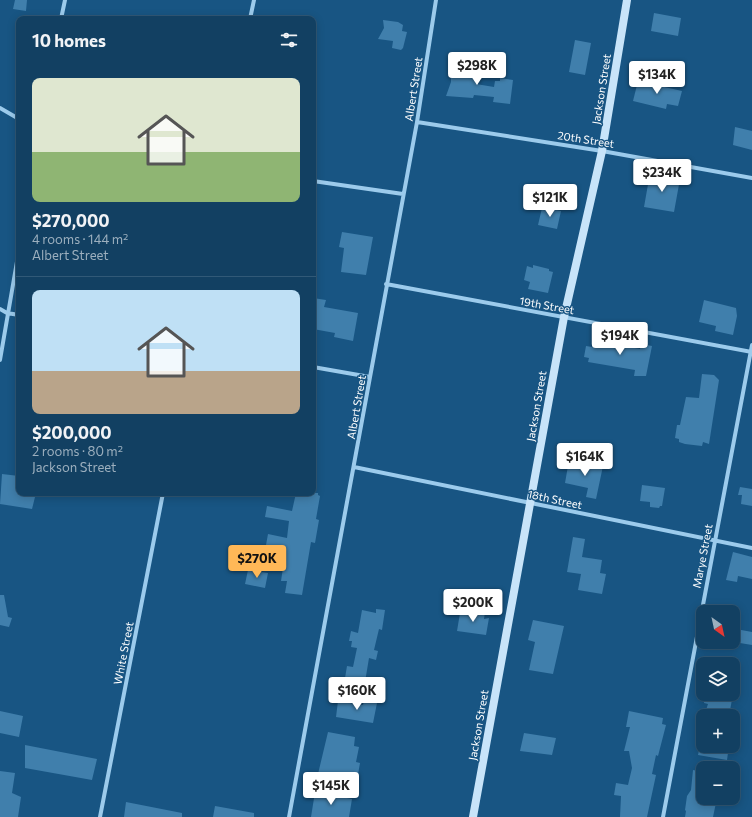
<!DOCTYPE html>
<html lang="en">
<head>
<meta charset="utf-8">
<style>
  :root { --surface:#124062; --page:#1f4b6b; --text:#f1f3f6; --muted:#9cafbe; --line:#315977; --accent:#ffb857 }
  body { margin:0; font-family:Commissioner,sans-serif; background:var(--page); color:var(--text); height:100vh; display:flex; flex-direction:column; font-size:15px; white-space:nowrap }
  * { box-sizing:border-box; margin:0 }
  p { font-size:13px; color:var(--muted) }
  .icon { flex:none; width:22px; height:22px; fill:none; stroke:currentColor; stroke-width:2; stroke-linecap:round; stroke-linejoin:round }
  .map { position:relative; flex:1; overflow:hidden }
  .drawer { position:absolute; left:16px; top:16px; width:300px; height:480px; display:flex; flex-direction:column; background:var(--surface); border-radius:8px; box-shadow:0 2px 10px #0003,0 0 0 1px var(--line) }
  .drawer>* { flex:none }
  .needle { width:26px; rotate:147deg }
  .tools { position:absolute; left:696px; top:605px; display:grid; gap:8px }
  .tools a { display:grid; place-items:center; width:44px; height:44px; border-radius:8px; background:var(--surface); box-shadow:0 2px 10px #0003,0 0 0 1px var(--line); font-size:20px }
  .price { position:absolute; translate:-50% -34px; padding:0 9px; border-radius:4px; background:#fff; color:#222; font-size:13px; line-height:26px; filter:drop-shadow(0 1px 2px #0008) }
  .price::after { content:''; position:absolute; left:50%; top:24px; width:12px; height:9px; margin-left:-6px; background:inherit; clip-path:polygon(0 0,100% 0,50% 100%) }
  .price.selected { background:var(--accent); color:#111 }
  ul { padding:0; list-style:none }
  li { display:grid; align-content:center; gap:8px; height:212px; padding:0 16px }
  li+li { border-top:1px solid var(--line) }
  li span { display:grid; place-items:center; height:124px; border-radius:8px; color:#555 }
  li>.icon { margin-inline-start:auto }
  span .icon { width:72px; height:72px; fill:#fffc; stroke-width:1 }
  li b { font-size:17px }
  h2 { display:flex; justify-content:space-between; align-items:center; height:48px; padding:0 16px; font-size:17px }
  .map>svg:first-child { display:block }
  .building { fill:#407fac }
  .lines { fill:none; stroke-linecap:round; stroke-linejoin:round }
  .minor { stroke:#9ccbec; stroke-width:4 }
  .secondary { stroke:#c8e4f9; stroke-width:8 }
  .labels { text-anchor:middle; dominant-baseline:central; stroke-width:3; stroke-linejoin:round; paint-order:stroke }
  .street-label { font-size:11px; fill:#fff; stroke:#185583 }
</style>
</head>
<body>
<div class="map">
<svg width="752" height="817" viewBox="0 0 752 817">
  <rect width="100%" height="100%" fill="#185583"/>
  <path class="building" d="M15,0H27L26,11L13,9Z
    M654,13L681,18L678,36L651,31Z
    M383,20L398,22L403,25L402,31L407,32L403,48L401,50L392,48L393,41L378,39L384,28Z
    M575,40L591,43L585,75L569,72Z
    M451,62L466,65L468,77L476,78V84L494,87L495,81H500V78L513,80L510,104L493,102L494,97L474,95L473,98L446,96L451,82Z
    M638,81L682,91L678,106L667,104L666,109L633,101Z
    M735,127L752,131V150L733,145Z
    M650,173L680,179L674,212L644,207Z
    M542,208L561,211L557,229L538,225Z
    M342,232L373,237L366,275L341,272L344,248L339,247Z
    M533,265L549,269V271L553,272L548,293L528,289L530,282L524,280L527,266L533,268Z
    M313,298L326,300L324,307L358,313L353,341L334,337L335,333L313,329Z
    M704,300L736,308L737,316L733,335L715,331L716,326L699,322Z
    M593,340L640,349L641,344L652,346L646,376H634L635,370L588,362L589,358L584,357L586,346L592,347Z
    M702,374L714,375L719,380L709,444L703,442L702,446L685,444L679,442V439L675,438L677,425H680L686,397L699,398Z
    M569,460L603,466L596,499L586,497L588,488L565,483Z
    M2,474L19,476V493L35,497L32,509L0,504Z
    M642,485L665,488L662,506H660L659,508L650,507V502L640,501Z
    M740,487L752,489V506L741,504L742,495H738Z
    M296,493H318V495L320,496L316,519L319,520L315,543L311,542L302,595L285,593L287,581H281L286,548L266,545L268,534L287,538L289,521L265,517L267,506L292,511Z
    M573,537L585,539L582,557L602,560L600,573L606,574L602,594L578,590L581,574L567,572Z
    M733,552L752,557V579L738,576L737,582L726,580Z
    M248,570L268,573L265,588L245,584Z
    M0,595H4L8,617L12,618L9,627L0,625Z
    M376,609L385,610L382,630L379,629L374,650L378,651L376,660L369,658L364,688L344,684L347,666L353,667L357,648L351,647L352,641H349L351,631L358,633L362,610L376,613Z
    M475,611L485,612L484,619L489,618L486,635L457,631L460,613Z
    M533,620L564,626L553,674L529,670L535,642L528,640Z
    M736,629L752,632V645L734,642Z
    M705,694H733L729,716H704L708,704L704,703Z
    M338,701L363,705L364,701L377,703L373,723L336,717Z
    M0,711L23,716L19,737L0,733Z
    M629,711L663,718L662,724L666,725L658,756L656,755L652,774L656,775L647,817H620L621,796L614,795L616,783L628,785L632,768L629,751H624L630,727H626Z
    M328,732L355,737L354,746L359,747L356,762L360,763L357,780L318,774Z
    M524,733L556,738L552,755L520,751Z
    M25,745L97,759L92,780L25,768Z
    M700,746H729L727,760L698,755Z
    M693,770L703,772V798H717L713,817H685L686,811L685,810L687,796L691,790Z
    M0,771L15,773L12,793L21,797L18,817H0Z
    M315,792L352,799L349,817H311Z
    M126,802L182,813V817H124Z
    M215,806L254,813V817H213Z"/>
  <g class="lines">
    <path class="minor" d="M61,19L65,0
      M250,19L254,0
      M0,108L19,119
      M417,122L602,151L752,178
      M313,181L403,194
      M386,284L752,352
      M0,309L7,313L19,315
      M0,360L19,250
      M313,367L370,377
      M354,467L752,548
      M100,817L163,493
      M289,817L417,122L436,0
      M663,817L752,345"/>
    <path class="secondary" d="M473,817L564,317L602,151L627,0"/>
  </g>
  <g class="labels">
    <g class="street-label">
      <text transform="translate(413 89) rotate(-81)">Albert Street</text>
      <text transform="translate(601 89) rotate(-81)">Jackson Street</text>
      <text transform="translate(586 139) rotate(9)">20th Street</text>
      <text transform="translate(547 305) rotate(10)">19th Street</text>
      <text transform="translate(536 406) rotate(-80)">Jackson Street</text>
      <text transform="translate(356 407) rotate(-80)">Albert Street</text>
      <text transform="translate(555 499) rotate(12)">18th Street</text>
      <text transform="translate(702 556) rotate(-79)">Marye Street</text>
      <text transform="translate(123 653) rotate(-79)">White Street</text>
      <text transform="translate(478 725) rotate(-80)">Jackson Street</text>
    </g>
  </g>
</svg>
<div class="tools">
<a><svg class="needle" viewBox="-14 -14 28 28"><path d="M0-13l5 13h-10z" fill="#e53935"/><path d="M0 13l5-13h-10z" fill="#9cafbe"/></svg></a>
<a><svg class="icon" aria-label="layers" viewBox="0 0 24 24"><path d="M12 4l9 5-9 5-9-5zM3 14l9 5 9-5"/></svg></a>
<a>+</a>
<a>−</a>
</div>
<b class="price" style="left:477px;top:86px">$298K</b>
<b class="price" style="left:657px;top:95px">$134K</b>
<b class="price" style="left:662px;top:193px">$234K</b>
<b class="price" style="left:550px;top:218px">$121K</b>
<b class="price" style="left:620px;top:356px">$194K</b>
<b class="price" style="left:585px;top:477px">$164K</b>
<b class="price selected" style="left:257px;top:579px">$270K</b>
<b class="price" style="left:473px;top:623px">$200K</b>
<b class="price" style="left:357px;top:711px">$160K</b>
<b class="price" style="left:331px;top:806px">$145K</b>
<section class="drawer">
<h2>10 homes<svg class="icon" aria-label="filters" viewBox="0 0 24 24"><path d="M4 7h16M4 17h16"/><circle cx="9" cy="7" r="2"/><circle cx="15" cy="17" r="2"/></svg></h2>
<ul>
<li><span style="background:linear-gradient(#dfe7d0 60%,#8fb573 0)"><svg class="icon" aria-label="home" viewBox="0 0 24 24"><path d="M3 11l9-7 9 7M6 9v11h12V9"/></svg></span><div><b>$270,000</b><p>4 rooms · 144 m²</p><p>Albert Street</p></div></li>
<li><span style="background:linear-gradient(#bfe0f5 65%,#b9a48a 0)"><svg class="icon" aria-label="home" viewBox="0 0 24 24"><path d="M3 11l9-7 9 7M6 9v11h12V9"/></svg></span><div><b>$200,000</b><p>2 rooms · 80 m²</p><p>Jackson Street</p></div></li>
</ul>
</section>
</div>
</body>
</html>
